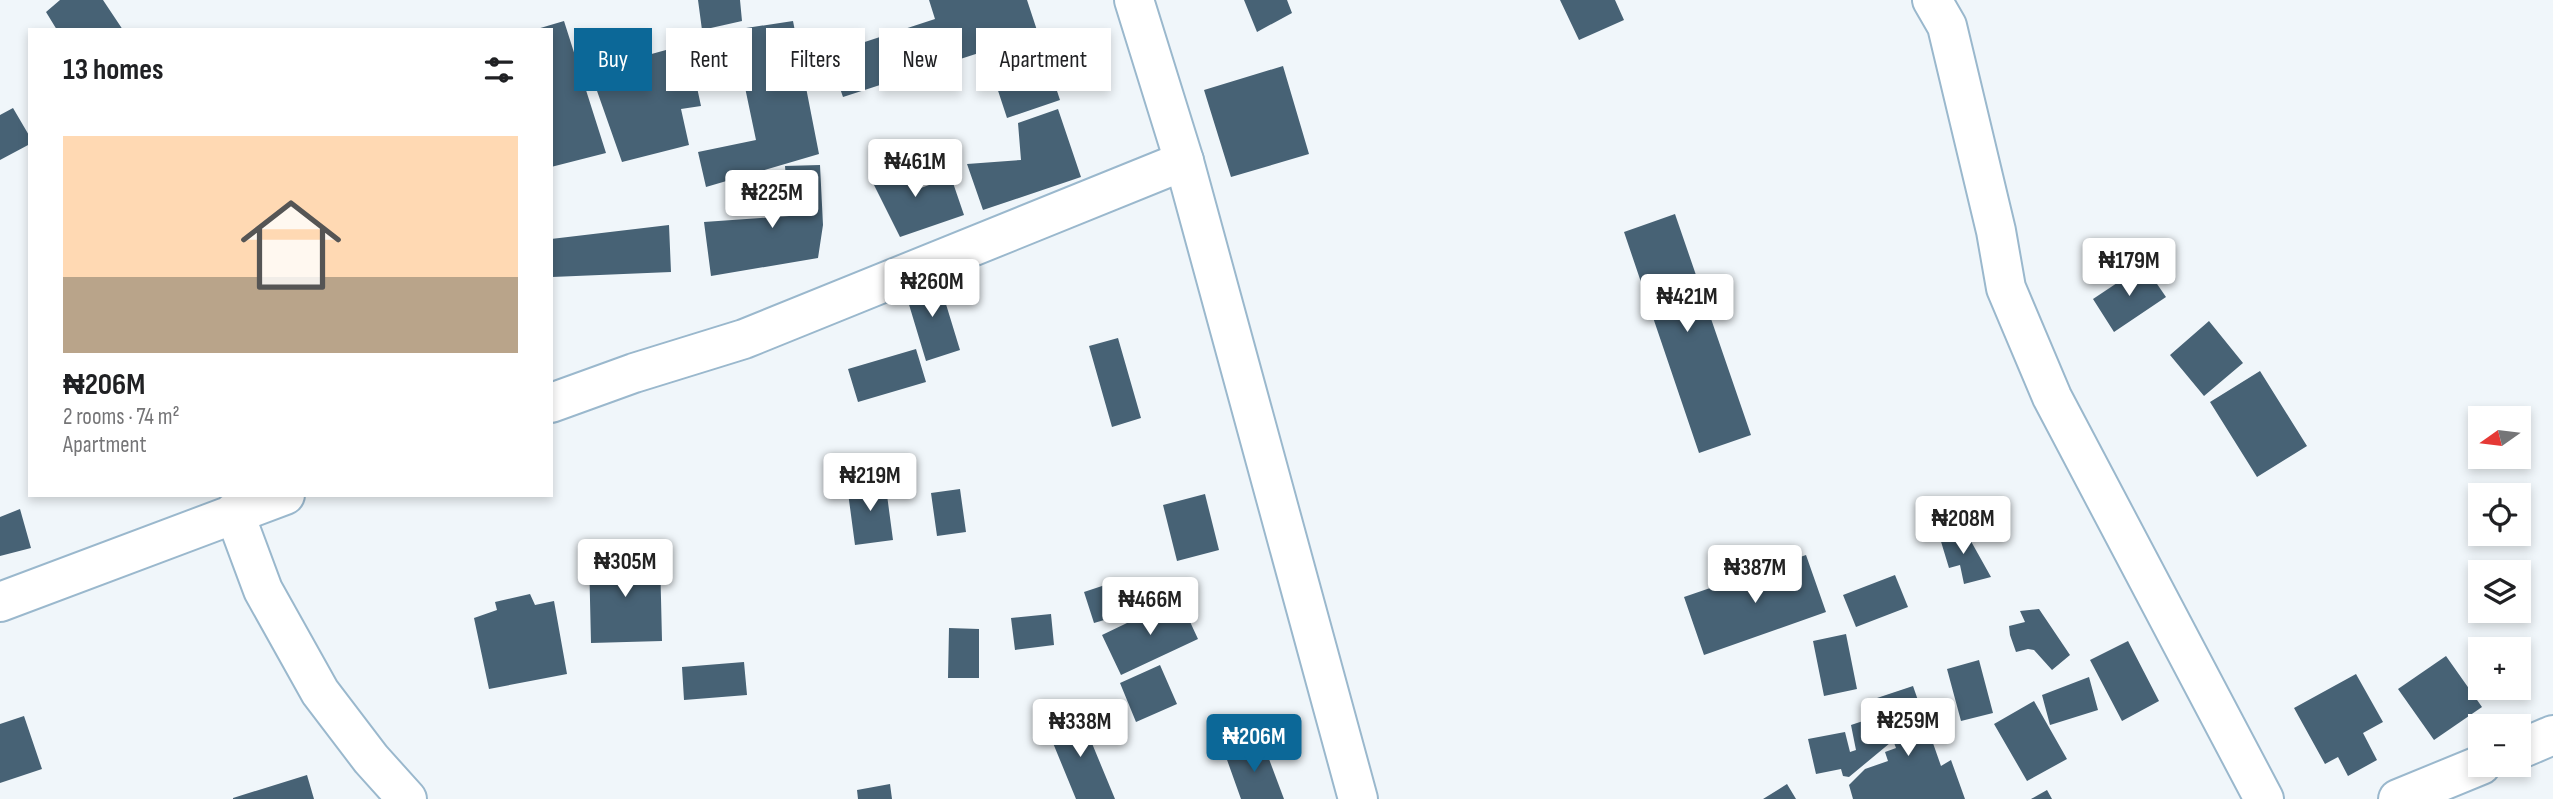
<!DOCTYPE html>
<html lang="en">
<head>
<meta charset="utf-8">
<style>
  :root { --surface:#fff; --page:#f6f6f6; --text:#202124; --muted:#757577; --line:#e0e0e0; --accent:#0c6898 }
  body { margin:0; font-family:"Sofia Sans Condensed",sans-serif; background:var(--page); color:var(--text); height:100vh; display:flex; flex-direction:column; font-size:26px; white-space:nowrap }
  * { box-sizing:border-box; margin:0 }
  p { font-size:23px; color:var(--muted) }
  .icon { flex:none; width:38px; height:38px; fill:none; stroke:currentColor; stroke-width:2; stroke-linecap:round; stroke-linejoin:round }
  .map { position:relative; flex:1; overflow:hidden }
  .panel { position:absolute; left:28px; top:28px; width:525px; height:469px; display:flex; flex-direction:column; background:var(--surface); border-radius:0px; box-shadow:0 4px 10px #0003 }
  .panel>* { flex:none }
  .hud { position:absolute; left:574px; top:28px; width:665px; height:63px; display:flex; gap:14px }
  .needle { width:46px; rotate:256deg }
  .tools { position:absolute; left:2468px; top:406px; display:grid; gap:14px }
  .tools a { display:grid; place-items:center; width:63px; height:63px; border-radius:0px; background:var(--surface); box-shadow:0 4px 10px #0003; font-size:35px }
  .price { position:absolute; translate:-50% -60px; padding:0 16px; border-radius:7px; background:#fff; color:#222; font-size:23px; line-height:46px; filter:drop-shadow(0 2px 4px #0008) }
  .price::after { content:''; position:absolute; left:50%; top:42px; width:21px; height:16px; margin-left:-10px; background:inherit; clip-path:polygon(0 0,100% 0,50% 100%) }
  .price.current { background:var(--accent); color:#fff }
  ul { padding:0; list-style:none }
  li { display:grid; align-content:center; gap:14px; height:371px; padding:0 35px }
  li+li { border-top:2px solid var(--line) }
  li span { display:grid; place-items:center; height:217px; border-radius:0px; color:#555 }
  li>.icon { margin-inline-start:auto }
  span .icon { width:126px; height:126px; fill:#fffc; stroke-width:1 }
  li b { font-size:30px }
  h2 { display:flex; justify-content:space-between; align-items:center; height:84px; padding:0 35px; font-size:30px }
  .pill { padding:0 24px; border-radius:0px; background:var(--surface); box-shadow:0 4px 10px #0003; font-size:24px; line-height:63px }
  .pill.current { background:var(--accent); color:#fff }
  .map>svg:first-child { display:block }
  .building { fill:#476275 }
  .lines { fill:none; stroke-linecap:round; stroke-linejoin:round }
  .street-casing { stroke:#9ab8cd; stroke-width:42 }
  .secondary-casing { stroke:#9ab8cd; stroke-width:42 }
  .street { stroke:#fff; stroke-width:38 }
  .secondary { stroke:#fff; stroke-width:38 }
</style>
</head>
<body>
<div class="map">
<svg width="2553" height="799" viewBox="0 0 2553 799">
  <rect width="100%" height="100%" fill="#f0f6fa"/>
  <path class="building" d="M60,0H103L123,30H57L46,12Z
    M698,0H740L742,21L702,30Z
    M929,0H1027L1060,100L1007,118L985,51L843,97L828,54L935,19Z
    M1244,0H1287L1292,13L1257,32Z
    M1560,0H1615L1624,20L1579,40Z
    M564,21L606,153L551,167V30L537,29Z
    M793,21L819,154L706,187L698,152L756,140L733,30Z
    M666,50L671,84L695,78L701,106L681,109L689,145L622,162L590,71Z
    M1283,66L1309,154L1231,177L1204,90Z
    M13,108L30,137V144L0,160V115Z
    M1058,109L1081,177L983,210L967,164L1021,160L1018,123Z
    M902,156L918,189L951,177L964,215L900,237L870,177Z
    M820,165L823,225L818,258L711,276L704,222L789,216L785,166Z
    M1675,214L1751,435L1699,453L1624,232Z
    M669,225L671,272L552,277L551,239Z
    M2144,265L2166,297L2114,332L2093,299Z
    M938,278L960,350L926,361L904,288Z
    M2209,321L2243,363L2204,396L2170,355Z
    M1118,338L1141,418L1112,427L1089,346Z
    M916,349L926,382L858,402L848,369Z
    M2260,371L2307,446L2257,477L2210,402Z
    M885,480L893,540L855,545L847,485Z
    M960,489L966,532L937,536L931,493Z
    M1205,494L1219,550L1177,561L1163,505Z
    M20,509L31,548L0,556V517Z
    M1963,527L1991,577L1964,584L1960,565L1949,568L1939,535Z
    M1806,555L1826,612L1704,655L1684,597Z
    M660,556L662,641L591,643L589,557Z
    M1895,575L1908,607L1856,627L1843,595Z
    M1108,584L1118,616L1094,623L1084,592Z
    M530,594L535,605L554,601L567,674L489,689L474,618L497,610L495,602Z
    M1179,598L1198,639L1121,675L1102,635Z
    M2039,609L2070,655L2052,670L2034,650L2028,649L2016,652L2010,635L2009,626L2025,622L2020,611Z
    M1051,614L1054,645L1015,650L1011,618Z
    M949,628L979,629V678H948Z
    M1846,634L1857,689L1824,696L1813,641Z
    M2128,641L2159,701L2122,721L2090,660Z
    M2446,656L2482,707L2434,740L2398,689Z
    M1979,660L1993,713L1961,721L1947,669Z
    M744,662L747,695L684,700L682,667Z
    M1160,665L1177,704L1136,722L1120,683Z
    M2356,674L2383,722L2363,733L2377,760L2348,776L2338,757L2325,764L2294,708Z
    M2089,677L2098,710L2050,725L2042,695Z
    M1913,686L1941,766L1951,760L1965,799H1853L1849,785L1865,769L1888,761L1885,752L1896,748L1877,698Z
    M2034,701L2067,759L2027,781L1994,724Z
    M1079,712L1115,799H1076L1046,726Z
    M1881,715L1890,743L1849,777L1843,776L1841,769L1816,774L1808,739L1845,732L1850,752L1856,750L1851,725Z
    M24,716L42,769L0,783V724Z
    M1263,743L1284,799H1241L1226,757Z
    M307,775L314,799H233V798Z
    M890,784L892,799H858L857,790Z
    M1787,784L1796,799H1763Z
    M2047,790L2052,799H2031Z"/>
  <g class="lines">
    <g class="street-casing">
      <path id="street" d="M1932,0L1947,26L1996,231L2006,288L2052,397L2264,799
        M551,403L634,373L744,339L1184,161
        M234,512L263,590L320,692L371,759L407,799
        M0,602L285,495
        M2518,750L2553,735
        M2398,799L2481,765"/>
    </g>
    <g class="secondary-casing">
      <path id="secondary" d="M1134,0L1184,161L1358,799"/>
    </g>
    <use href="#street" class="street"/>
    <use href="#secondary" class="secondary"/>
  </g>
</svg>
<div class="tools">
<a><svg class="needle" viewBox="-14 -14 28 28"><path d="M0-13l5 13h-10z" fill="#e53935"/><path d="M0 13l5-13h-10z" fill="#757577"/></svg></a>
<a><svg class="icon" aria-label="locate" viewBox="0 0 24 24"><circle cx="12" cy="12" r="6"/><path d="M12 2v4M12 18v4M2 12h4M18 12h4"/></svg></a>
<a><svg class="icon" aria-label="layers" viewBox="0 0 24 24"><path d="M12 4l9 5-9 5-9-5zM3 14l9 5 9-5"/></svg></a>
<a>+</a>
<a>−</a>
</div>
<b class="price" style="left:915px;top:199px">₦461M</b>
<b class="price" style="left:772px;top:230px">₦225M</b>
<b class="price" style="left:2129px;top:298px">₦179M</b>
<b class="price" style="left:932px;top:319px">₦260M</b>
<b class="price" style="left:1687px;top:334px">₦421M</b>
<b class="price" style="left:870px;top:513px">₦219M</b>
<b class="price" style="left:1963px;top:556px">₦208M</b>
<b class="price" style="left:625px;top:599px">₦305M</b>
<b class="price" style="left:1755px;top:605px">₦387M</b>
<b class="price" style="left:1150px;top:637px">₦466M</b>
<b class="price" style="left:1908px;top:758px">₦259M</b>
<b class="price" style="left:1080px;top:759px">₦338M</b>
<b class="price current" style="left:1254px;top:774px">₦206M</b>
<div class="hud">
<a class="pill current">Buy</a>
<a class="pill">Rent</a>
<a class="pill">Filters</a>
<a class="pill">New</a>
<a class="pill">Apartment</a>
</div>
<section class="panel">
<h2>13 homes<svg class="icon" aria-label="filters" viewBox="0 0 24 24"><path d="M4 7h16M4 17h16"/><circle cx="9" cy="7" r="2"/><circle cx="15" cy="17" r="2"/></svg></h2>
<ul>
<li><span style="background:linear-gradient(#ffd9b3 65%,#b9a48a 0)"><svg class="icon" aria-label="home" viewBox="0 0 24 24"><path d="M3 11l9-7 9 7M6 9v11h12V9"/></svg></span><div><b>₦206M</b><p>2 rooms · 74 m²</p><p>Apartment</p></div></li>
</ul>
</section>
</div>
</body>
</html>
